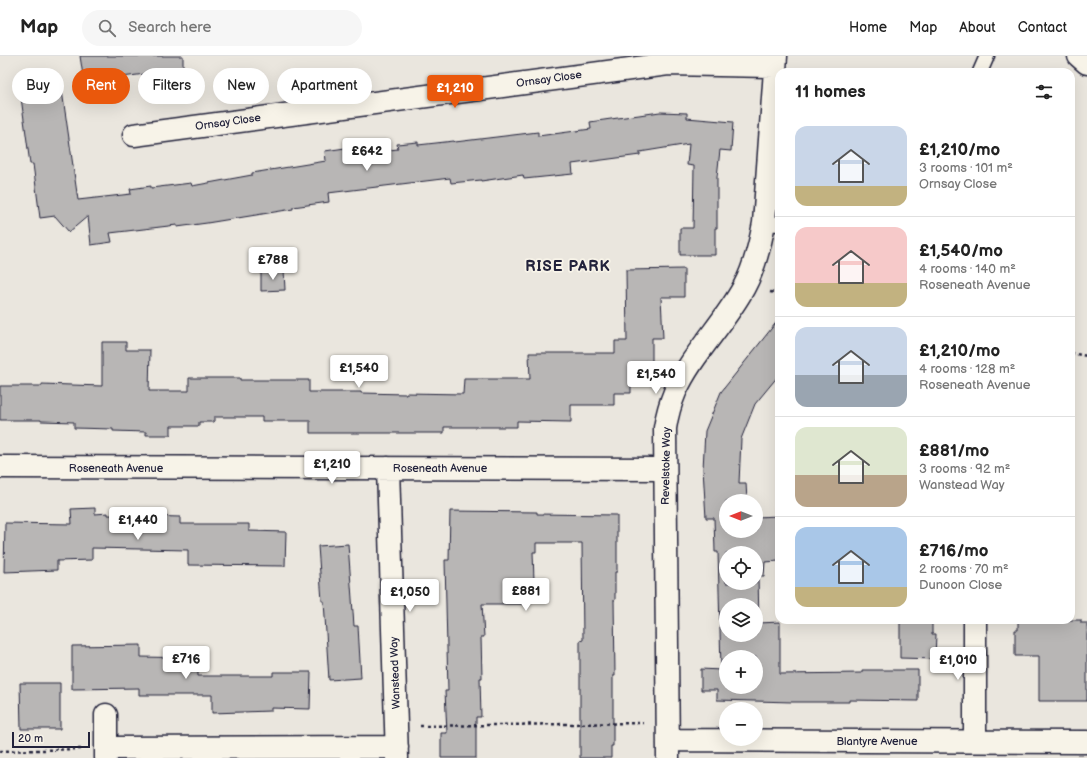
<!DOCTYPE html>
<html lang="en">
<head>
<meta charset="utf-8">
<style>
  :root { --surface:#fff; --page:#f6f6f6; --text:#222; --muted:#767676; --line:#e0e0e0; --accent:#ea580c }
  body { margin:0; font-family:"Balsamiq Sans",sans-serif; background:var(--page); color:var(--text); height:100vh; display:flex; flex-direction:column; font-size:15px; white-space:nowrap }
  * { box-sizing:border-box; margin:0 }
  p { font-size:13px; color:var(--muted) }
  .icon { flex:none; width:22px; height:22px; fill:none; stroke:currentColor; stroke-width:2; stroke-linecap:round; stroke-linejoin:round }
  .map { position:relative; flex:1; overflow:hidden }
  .side { position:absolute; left:775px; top:12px; width:300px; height:556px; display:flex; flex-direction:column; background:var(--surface); border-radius:12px; box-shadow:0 4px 16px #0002 }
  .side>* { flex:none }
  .guide { position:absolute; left:12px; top:12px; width:380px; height:36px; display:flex; gap:8px }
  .needle { width:26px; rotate:270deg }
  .buttons { position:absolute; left:719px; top:438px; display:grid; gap:8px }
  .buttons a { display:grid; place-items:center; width:44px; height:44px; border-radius:50%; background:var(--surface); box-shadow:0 4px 16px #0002; font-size:20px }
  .scale { position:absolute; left:12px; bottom:10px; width:78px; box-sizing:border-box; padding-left:4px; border:2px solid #22223b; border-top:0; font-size:11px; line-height:14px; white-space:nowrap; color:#22223b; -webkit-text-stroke:3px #f7f3e8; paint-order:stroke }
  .price { position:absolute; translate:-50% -34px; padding:0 9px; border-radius:4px; background:#fff; color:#222; font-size:13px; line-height:26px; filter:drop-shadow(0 1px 2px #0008) }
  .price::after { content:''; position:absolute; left:50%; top:24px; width:12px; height:9px; margin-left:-6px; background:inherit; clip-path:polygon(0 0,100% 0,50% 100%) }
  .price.selected { background:var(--accent); color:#fff }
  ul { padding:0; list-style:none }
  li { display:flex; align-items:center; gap:12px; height:100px; padding:0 20px }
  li+li { border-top:1px solid var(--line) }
  li span { display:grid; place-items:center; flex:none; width:112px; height:80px; border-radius:12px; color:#555 }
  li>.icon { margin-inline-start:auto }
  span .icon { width:48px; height:48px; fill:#fffc; stroke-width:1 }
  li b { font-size:17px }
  h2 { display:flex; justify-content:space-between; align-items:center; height:48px; padding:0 20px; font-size:17px }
  .pill { padding:0 14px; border-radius:18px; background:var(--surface); box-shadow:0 4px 16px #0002; font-size:14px; line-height:36px }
  .pill.selected { background:var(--accent); color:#fff }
  header { display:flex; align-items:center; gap:24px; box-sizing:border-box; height:56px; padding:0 20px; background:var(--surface); border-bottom:1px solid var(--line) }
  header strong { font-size:19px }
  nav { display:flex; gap:22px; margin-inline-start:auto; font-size:14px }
  .search { width:280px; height:36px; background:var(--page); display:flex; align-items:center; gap:10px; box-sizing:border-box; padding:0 14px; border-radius:22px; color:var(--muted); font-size:15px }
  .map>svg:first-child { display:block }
  .building { fill:#b8b6b5; stroke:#22223b; fill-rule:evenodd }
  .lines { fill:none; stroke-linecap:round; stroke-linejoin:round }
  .lane-casing { stroke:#22223b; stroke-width:17 }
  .street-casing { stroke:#22223b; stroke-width:25 }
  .path { stroke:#22223b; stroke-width:2.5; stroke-dasharray:3 3; stroke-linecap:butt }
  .lane { stroke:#f7f3e8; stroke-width:14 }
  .street { stroke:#f7f3e8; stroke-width:22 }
  .labels { text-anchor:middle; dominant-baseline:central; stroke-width:3.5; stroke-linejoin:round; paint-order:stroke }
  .street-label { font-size:11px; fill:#22223b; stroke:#f7f3e8 }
  .district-label { font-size:15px; font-weight:bold; letter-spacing:1px; fill:#22223b; stroke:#f7f3e8 }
</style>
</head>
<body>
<header>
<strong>Map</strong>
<div class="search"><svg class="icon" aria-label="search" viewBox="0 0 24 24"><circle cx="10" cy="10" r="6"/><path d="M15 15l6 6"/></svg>Search here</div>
<nav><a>Home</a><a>Map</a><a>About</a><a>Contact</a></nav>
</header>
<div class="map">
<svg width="1087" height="702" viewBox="0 0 1087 702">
  <rect width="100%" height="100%" fill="#eae6de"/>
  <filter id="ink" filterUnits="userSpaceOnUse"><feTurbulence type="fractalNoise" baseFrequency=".025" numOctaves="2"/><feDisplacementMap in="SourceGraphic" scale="8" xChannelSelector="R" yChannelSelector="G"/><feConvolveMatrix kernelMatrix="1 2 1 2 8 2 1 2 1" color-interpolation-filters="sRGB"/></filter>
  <g filter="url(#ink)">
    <path class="building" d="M80,0H183V13L84,26Z
      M61,28L78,144L131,138L130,133L151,130V132L191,127L192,130L252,119V117L326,105L325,95L345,92L346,99L398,93L397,88L418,86V89L454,85L455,86L538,76V80L591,73L590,66L660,56L687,57V62L733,66L731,95L720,94L717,121V172H715V199H680V172H693L694,110L687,109L689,88L640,96V99L572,108L573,118L524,123L523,119L481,125V124L451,127L450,122L328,137L329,146L293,151V153L207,167L177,171V169L110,177L112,186L91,189L88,160L69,176L55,160L40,162L33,108H30L20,34Z
      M684,213V241H661L663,282H652V308H648V318H631V337H614V349H571V366L517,365V371H444V377H310V365H262V361H214V366H199V370H171V379H146V376L113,375V373L74,372V366L41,365V364H0V330H42V328L102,330V286H126V294H150L149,335H189V322H240V324H309V336H361V337L406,338V337L463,338L464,323H530L529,297H615V285H627L626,214Z
      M284,214L285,234L261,235V215Z
      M779,263V319L755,348L741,383L739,427H746L747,445H726V475H756V461L779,460V505L765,506L764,520H758L759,567L780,566V618L862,617V614H918V645L849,644V646H792L717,644V634H701V613L721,614L718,496H715L714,462H706L703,413L705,375L721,336ZM726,497H756V527H726ZM726,549H756V579H726ZM726,601H756V631H726Z
      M95,452V458L108,457V459L180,461V468H249V475L286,476L285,510L188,509V494L92,492V504L57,505V514L4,516L5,467L72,468L71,453Z
      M450,455L537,456V458L617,459V516H615V544H614L615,620H613V690H611V702H580V585L583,584L582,487H536V496H533L534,525L525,526V548H482L484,581H481L482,622H480L481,661H476V702H441V677H447L445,635H448L445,504H449Z
      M348,488L354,570H358L361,622L329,624L324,545H322L318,490Z
      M900,564H932V578H936L935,603L900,602Z
      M1018,564H1081V567H1087V645H1039V600H1015V574H1018Z
      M141,589V601L198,602V620H273V616H311L310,653L271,652V655L212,657V639H139V632L72,633V590Z
      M20,627H60V673H21Z"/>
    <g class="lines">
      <g class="lane-casing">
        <path id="lane" d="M980,16L987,0
          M764,167L779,168"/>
      </g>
      <g class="street-casing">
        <path id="street" d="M1079,0L1087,7
          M134,79L668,8L775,10
          M0,411L665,413
          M388,412L397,702
          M975,564V685
          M668,684L1087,686
          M106,692L397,691
          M106,702V659
          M668,702L665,372C667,359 670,348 675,336C692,298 724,268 744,231C755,211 760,189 764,167L776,0"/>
      </g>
      <path class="path" d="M770,236L779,238
        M1071,297L1087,300
        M420,670L643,667
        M0,695L81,693"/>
      <use href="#lane" class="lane"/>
      <use href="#street" class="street"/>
    </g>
  </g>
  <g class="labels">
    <g class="street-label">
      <text transform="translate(549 23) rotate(-8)">Ornsay Close</text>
      <text transform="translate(228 66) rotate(-8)">Ornsay Close</text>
      <text transform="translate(666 410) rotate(-89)">Revelstoke Way</text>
      <text x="116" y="412">Roseneath Avenue</text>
      <text x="440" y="412">Roseneath Avenue</text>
      <text transform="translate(395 617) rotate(-92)">Wanstead Way</text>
      <text x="877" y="685">Blantyre Avenue</text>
    </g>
    <g class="district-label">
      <text x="568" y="210">RISE PARK</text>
    </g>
  </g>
</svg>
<div class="buttons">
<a><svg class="needle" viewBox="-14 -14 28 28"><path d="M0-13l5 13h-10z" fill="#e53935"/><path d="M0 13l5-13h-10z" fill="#767676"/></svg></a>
<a><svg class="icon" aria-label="locate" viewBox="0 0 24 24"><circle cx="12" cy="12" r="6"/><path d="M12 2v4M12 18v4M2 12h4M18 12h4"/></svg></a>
<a><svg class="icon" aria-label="layers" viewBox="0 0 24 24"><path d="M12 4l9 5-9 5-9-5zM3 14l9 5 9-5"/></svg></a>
<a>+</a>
<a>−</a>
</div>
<div class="scale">20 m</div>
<b class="price selected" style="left:455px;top:53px">£1,210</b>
<b class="price" style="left:367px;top:116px">£642</b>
<b class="price" style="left:273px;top:225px">£788</b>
<b class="price" style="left:359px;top:333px">£1,540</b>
<b class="price" style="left:656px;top:339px">£1,540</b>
<b class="price" style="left:332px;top:429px">£1,210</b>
<b class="price" style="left:138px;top:485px">£1,440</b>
<b class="price" style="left:526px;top:556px">£881</b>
<b class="price" style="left:410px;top:557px">£1,050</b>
<b class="price" style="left:186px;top:624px">£716</b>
<b class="price" style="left:958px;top:625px">£1,010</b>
<div class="guide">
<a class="pill">Buy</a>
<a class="pill selected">Rent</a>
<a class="pill">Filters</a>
<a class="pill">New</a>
<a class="pill">Apartment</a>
</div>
<section class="side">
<h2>11 homes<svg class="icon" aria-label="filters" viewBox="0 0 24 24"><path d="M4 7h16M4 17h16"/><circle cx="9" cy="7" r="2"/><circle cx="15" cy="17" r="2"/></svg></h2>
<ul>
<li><span style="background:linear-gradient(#c9d6e8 75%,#c2b280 0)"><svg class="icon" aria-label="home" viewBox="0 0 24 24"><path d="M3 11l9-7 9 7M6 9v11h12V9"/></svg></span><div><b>£1,210/mo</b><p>3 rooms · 101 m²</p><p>Ornsay Close</p></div></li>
<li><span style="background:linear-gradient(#f6c9c9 70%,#c2b280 0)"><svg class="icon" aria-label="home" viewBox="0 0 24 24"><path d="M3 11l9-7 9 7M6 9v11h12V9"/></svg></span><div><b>£1,540/mo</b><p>4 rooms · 140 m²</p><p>Roseneath Avenue</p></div></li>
<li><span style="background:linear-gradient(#c9d6e8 60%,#9aa5b1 0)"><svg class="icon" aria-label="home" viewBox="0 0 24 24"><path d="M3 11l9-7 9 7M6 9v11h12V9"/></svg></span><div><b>£1,210/mo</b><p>4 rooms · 128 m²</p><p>Roseneath Avenue</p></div></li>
<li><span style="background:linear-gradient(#dfe7d0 60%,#b9a48a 0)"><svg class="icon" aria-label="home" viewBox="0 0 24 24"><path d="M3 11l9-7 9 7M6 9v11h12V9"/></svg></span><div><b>£881/mo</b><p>3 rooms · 92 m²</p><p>Wanstead Way</p></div></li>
<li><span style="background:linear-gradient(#a9c7e8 75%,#c2b280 0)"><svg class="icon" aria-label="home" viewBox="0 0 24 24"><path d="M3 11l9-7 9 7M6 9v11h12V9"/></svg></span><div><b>£716/mo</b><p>2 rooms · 70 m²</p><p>Dunoon Close</p></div></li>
</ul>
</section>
</div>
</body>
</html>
